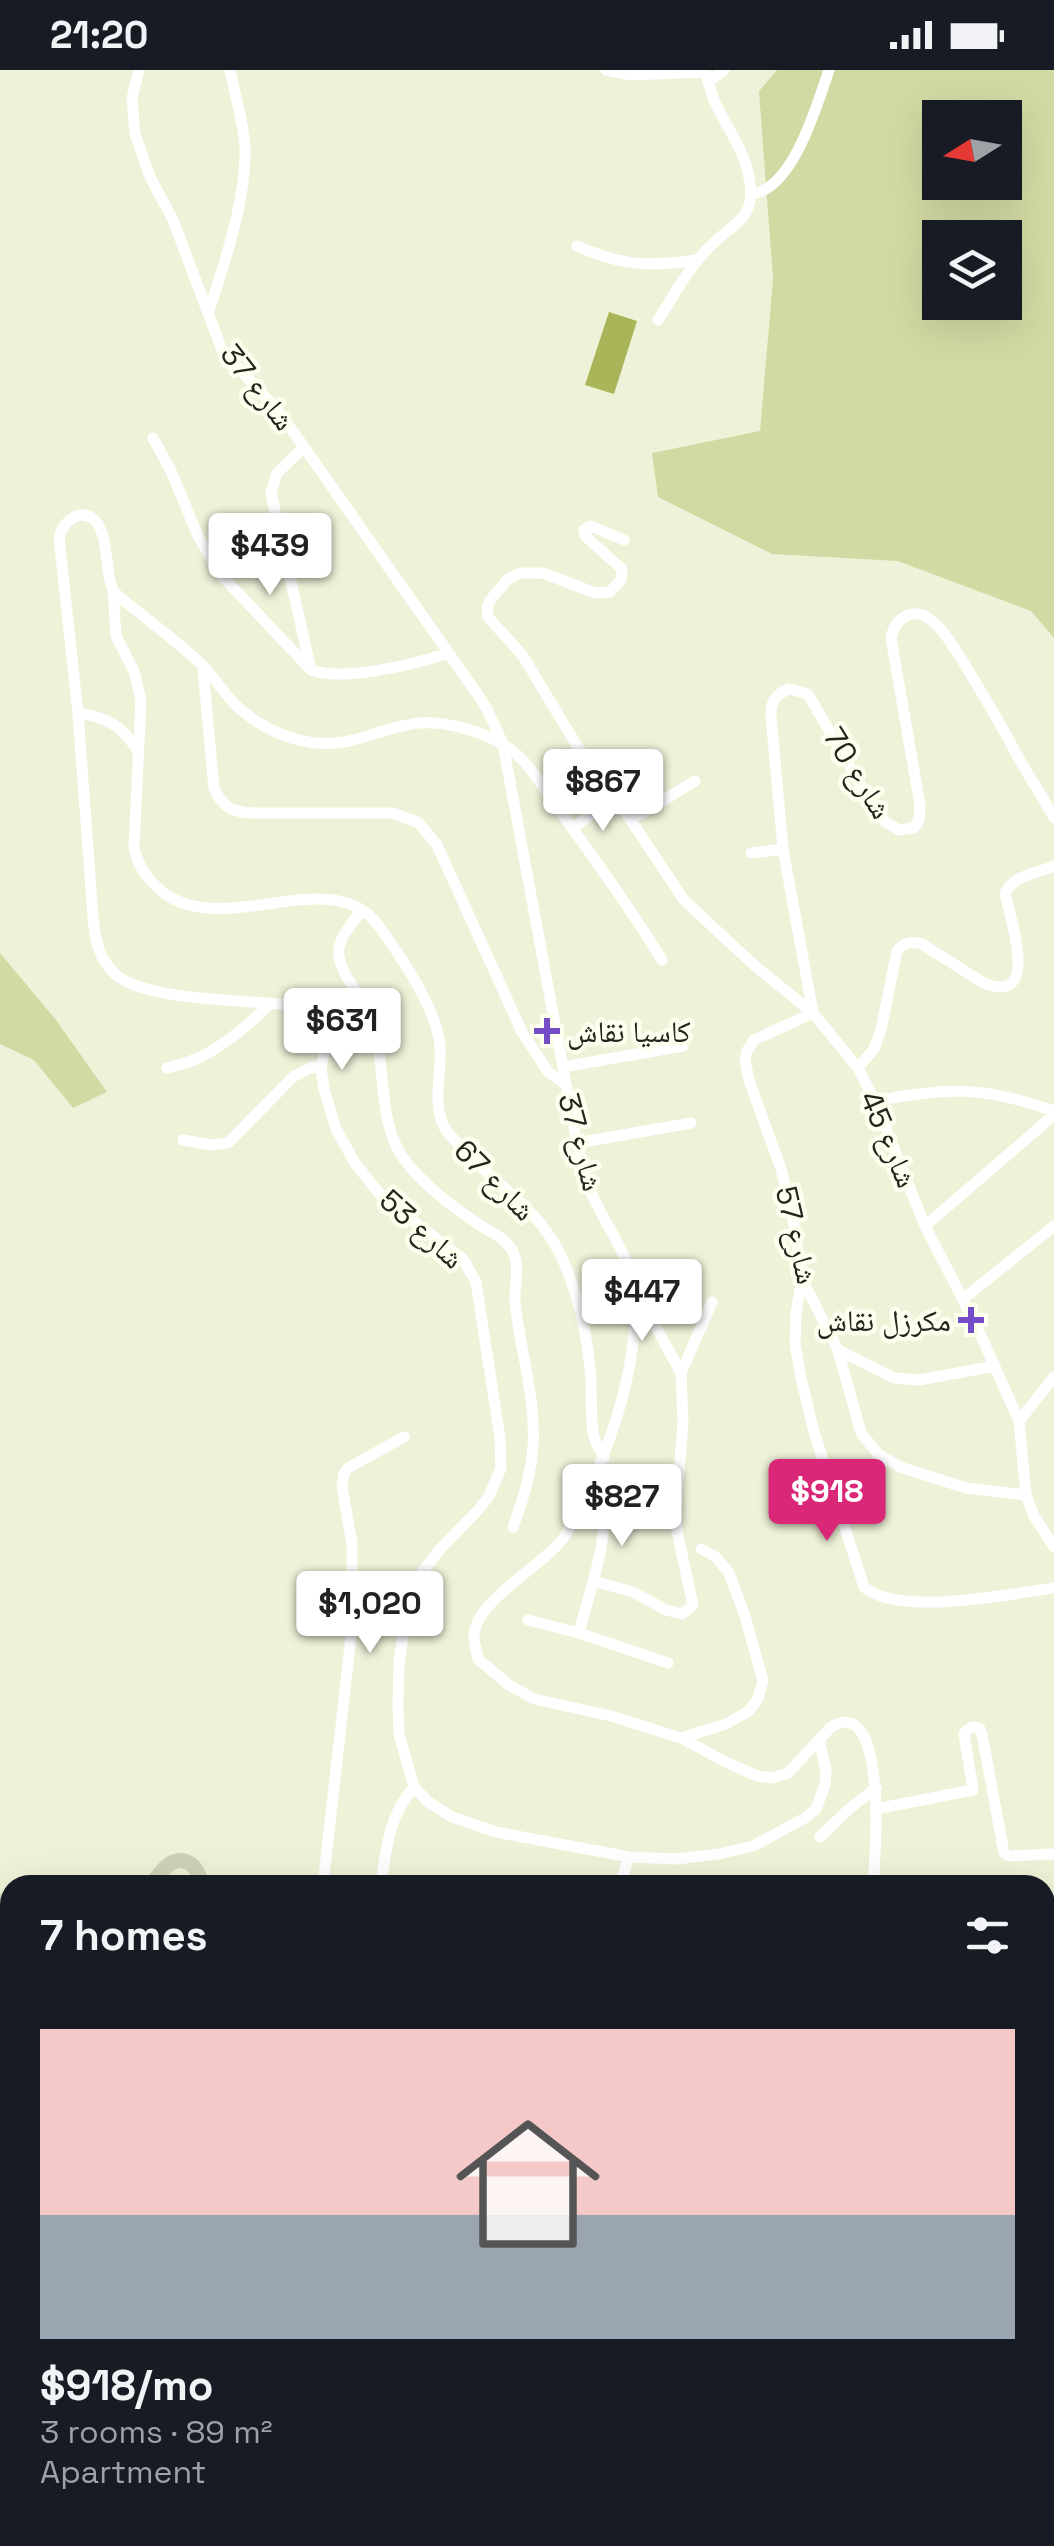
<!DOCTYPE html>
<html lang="en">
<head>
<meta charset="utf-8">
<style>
  :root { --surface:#171b24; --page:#20242c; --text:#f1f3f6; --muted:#9ea1a6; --accent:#db2777 }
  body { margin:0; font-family:"Space Grotesk","Noto Naskh Arabic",sans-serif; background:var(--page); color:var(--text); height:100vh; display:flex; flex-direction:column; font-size:38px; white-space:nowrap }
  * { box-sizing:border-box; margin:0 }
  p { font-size:32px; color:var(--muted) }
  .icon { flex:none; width:55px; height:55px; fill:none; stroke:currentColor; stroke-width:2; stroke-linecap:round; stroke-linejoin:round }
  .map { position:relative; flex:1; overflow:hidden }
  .drawer { position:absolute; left:0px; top:1805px; width:1055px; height:672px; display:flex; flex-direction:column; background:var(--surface); border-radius:30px 30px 0 0; box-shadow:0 10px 40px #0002 }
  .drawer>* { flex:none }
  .needle { width:65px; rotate:259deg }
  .controls { position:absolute; left:922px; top:30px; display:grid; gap:20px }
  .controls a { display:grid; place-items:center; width:100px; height:100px; border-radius:0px; background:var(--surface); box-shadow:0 10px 40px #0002; font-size:50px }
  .price { position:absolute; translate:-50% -85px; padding:0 22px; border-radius:10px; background:#fff; color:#222; font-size:32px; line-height:65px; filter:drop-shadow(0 2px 5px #0008) }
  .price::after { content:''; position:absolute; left:50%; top:60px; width:30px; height:22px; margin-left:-15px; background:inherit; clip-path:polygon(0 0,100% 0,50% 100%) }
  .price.current { background:var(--accent); color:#fff }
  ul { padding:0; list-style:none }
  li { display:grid; align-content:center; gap:20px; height:530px; padding:0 40px }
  li span { display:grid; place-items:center; height:310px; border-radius:0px; color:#555 }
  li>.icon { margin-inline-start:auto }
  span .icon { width:180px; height:180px; fill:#fffc; stroke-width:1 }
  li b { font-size:42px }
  h2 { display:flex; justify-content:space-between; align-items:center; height:120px; padding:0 40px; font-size:42px }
  .status { display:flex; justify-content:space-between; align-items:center; height:70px; padding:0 50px; background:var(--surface); direction:ltr }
  .status svg { height:28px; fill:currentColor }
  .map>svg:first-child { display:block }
  .green { fill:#d2daa4; fill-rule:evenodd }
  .water { fill:#aab459 }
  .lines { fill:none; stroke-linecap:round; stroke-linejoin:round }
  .street { stroke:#fff; stroke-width:11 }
  .secondary { stroke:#ced2b6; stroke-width:15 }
  .poi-dot { fill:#754dc6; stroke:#fcfeee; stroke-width:4 }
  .labels { text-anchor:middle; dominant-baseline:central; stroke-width:9; stroke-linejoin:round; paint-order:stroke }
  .street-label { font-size:30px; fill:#24251c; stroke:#fcfeee }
  .poi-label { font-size:30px; fill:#24251c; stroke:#fcfeee; text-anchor:start }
</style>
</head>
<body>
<div class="status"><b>21:20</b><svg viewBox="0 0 49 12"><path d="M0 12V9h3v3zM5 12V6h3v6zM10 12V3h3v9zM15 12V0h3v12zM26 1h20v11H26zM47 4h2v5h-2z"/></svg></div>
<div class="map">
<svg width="1054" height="2476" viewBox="0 0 1054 2476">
  <rect width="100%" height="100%" fill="#eef2d8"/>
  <path class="green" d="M777,0H1054V568L1031,541L898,491L772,484L658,427L652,383L760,361L773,209L759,21ZM940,48H1005V112H940ZM940,168H1005V232H940Z
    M0,883L56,950L107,1022L73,1038L34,990L0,974Z
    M251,2468H338L339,2471L334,2476H237Z"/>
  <path class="water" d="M609,242L637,251L614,324L585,315Z"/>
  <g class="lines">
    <path class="street" d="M139,0L132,28L135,64L150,107L173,150L222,280L279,342L304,377L476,622L487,639L503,674L577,1073C582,1092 586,1112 595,1131C610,1162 634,1193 635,1229C637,1295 616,1360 589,1419C581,1435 574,1452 564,1467C544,1496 475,1530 474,1566C474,1574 477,1582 478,1589L509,1615L534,1629L611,1646L681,1668L724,1691L757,1706L772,1708L788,1703L831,1657C889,1622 875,1791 873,1815
      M606,0L630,5L705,2
      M708,12L724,0
      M751,124C793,120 817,35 829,0
      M577,176C622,196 649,197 697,190
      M208,243C224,196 247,126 245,76C243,51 235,25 230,0
      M658,250C672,229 684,205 701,186C733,148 764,153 745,92C737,69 723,51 714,30C710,20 708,10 705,0
      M153,368L171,401L198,466L221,505L311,600C345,612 415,594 449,583
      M304,377L277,403L271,423L311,600
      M624,470L591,456L584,460L586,467L622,499L621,510L610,522L595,523L543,503H520L508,509L491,529L487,537L488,547L523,586L579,679L628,746L684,830L754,895L813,943L858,998L875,1031L925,1156L977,1257L1019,1351L1026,1425L1034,1446L1054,1477
      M113,521L116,566L134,601L141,630L134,778C137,793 145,806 157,817C217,875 330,790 378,855C400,885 437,939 440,976C442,1001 433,1028 442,1052C446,1064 457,1072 465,1081C493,1111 529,1134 551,1168C574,1205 586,1256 590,1299C593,1321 589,1345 594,1367C596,1374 601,1381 604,1388
      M203,600L214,718C222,737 232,742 252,743H393L419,753L437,775L522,962L548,1002L565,1014
      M78,643C107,647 124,657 139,683
      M628,746L641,744L695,711
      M573,758L615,727
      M751,783L783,779
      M362,840C353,852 336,870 339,886C342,908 363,926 371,947C388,993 375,1054 407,1093C428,1119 455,1139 483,1157C493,1164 505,1168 512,1180C521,1195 514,1216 515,1232C520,1280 536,1328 533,1376C531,1404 523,1431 513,1457
      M662,890C630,838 595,789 559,740C543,718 529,691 506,676C481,661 448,651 419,653C397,655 374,665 353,670C312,681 271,665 240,639C224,625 215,607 200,593C180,574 157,557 136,540C129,534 117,527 113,520C104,502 110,460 92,448C76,438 62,455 59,468L78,643L93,847C95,869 98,888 115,904C144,931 248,930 290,935L313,942L324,957L327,970L321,998L324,1019L336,1059L355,1093L382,1127L463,1189L476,1212L500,1368L501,1398L489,1426L479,1439L441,1478L422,1502L408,1530L399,1593L398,1634L399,1664L414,1717L428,1732L452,1747L496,1762L629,1787L676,1789L719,1784L753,1776L805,1748L816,1739L825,1715L826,1701L819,1669
      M563,997L683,976
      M167,998C174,996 183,994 191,991C218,981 250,954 271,933
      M858,998L874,979L881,960L897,881C904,872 911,871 922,874L982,912C1042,939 1010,848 1005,823C1014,805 1037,803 1054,796
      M875,1031C948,1017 983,1016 1054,1041
      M183,1070L211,1075L228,1073L293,1007L312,997L321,998
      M577,1073L691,1053
      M925,1156L1054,1045
      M802,1209L796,1243L795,1274L801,1308L814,1362L864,1517C899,1547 1009,1524 1054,1518
      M963,1229L1054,1156
      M838,1280L894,1308L919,1310L995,1296
      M681,1303L712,1232
      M1019,1351L1054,1307
      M1026,1425L966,1418L900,1397L878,1384L861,1363L838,1280L802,1209L792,1143L781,1099L749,1010L745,990L747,981L754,970L813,943L783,779L771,646C770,632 776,624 789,619L808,624L876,742L884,751L899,760L914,758L919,750L920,735L891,568C895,548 913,536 931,550C945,561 954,578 964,593C983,624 1001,655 1018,687C1030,708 1043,727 1054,748
      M593,1511L633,1522L666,1540L682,1544L693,1535L677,1461L676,1438L683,1353L681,1303L658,1261L635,1227
      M528,1550L579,1563L668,1593
      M579,1563C591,1515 611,1467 602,1417L594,1409
      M681,1668L726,1654L749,1641L758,1628L763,1611L745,1546L729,1503L716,1487L701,1479
      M876,1739L973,1720L964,1664C967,1658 974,1655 980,1659L982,1664L1004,1783L1009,1786L1054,1784
      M820,1767L849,1739L876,1718
      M323,1815L352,1557V1474L342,1416L344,1404L348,1398L404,1367
      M381,1815C386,1779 389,1745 414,1717
      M624,1815L623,1805L629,1787
      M1045,1931L1054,1932
      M0,2215L10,2211
      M0,2245L10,2260"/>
    <path class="secondary" d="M151,1815C156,1809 161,1801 167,1796C184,1782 200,1797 201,1815
      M0,1832L10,1834
      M1045,2053L1054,2058
      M0,2398L10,2397
      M48,2468L50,2476
      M503,2468L525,2476
      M393,2476L399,2468"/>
  </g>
  <g class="poi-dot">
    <path d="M542 946h10v10h10v10h-10v10h-10v-10h-10v-10h10z"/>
    <path d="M966 1235h10v10h10v10h-10v10h-10v-10h-10v-10h10z"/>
  </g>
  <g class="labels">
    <g class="street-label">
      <text transform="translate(258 317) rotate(52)">شارع 37</text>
      <text transform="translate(858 703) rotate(58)">شارع 70</text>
      <text transform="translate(889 1069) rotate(67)">شارع 45</text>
      <text transform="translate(581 1072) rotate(75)">شارع 37</text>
      <text transform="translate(495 1110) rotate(45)">شارع 67</text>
      <text transform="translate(422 1159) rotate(42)">شارع 53</text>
      <text transform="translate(797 1165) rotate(77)">شارع 57</text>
    </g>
    <g class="poi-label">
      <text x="567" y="961">كاسيا نقاش</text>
      <text x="951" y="1250" text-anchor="end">مكرزل نقاش</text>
    </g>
  </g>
</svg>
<div class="controls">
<a><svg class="needle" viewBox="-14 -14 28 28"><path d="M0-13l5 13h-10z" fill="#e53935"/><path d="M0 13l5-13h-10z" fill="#9ea1a6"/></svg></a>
<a><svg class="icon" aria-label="layers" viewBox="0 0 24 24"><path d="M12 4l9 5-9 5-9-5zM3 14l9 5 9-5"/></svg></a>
</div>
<b class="price" style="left:270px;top:528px">$439</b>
<b class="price" style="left:603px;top:764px">$867</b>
<b class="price" style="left:342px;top:1003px">$631</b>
<b class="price" style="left:642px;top:1274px">$447</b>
<b class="price current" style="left:827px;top:1474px">$918</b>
<b class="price" style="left:622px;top:1479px">$827</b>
<b class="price" style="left:370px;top:1586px">$1,020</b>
<section class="drawer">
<h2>7 homes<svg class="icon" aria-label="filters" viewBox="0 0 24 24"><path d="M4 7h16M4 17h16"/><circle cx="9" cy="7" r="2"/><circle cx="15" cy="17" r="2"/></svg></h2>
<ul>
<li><span style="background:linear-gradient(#f6c9c9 60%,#9aa5b1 0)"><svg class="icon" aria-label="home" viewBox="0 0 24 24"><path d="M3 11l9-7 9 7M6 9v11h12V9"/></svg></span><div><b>$918/mo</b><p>3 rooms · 89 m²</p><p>Apartment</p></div></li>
</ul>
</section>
</div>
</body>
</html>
